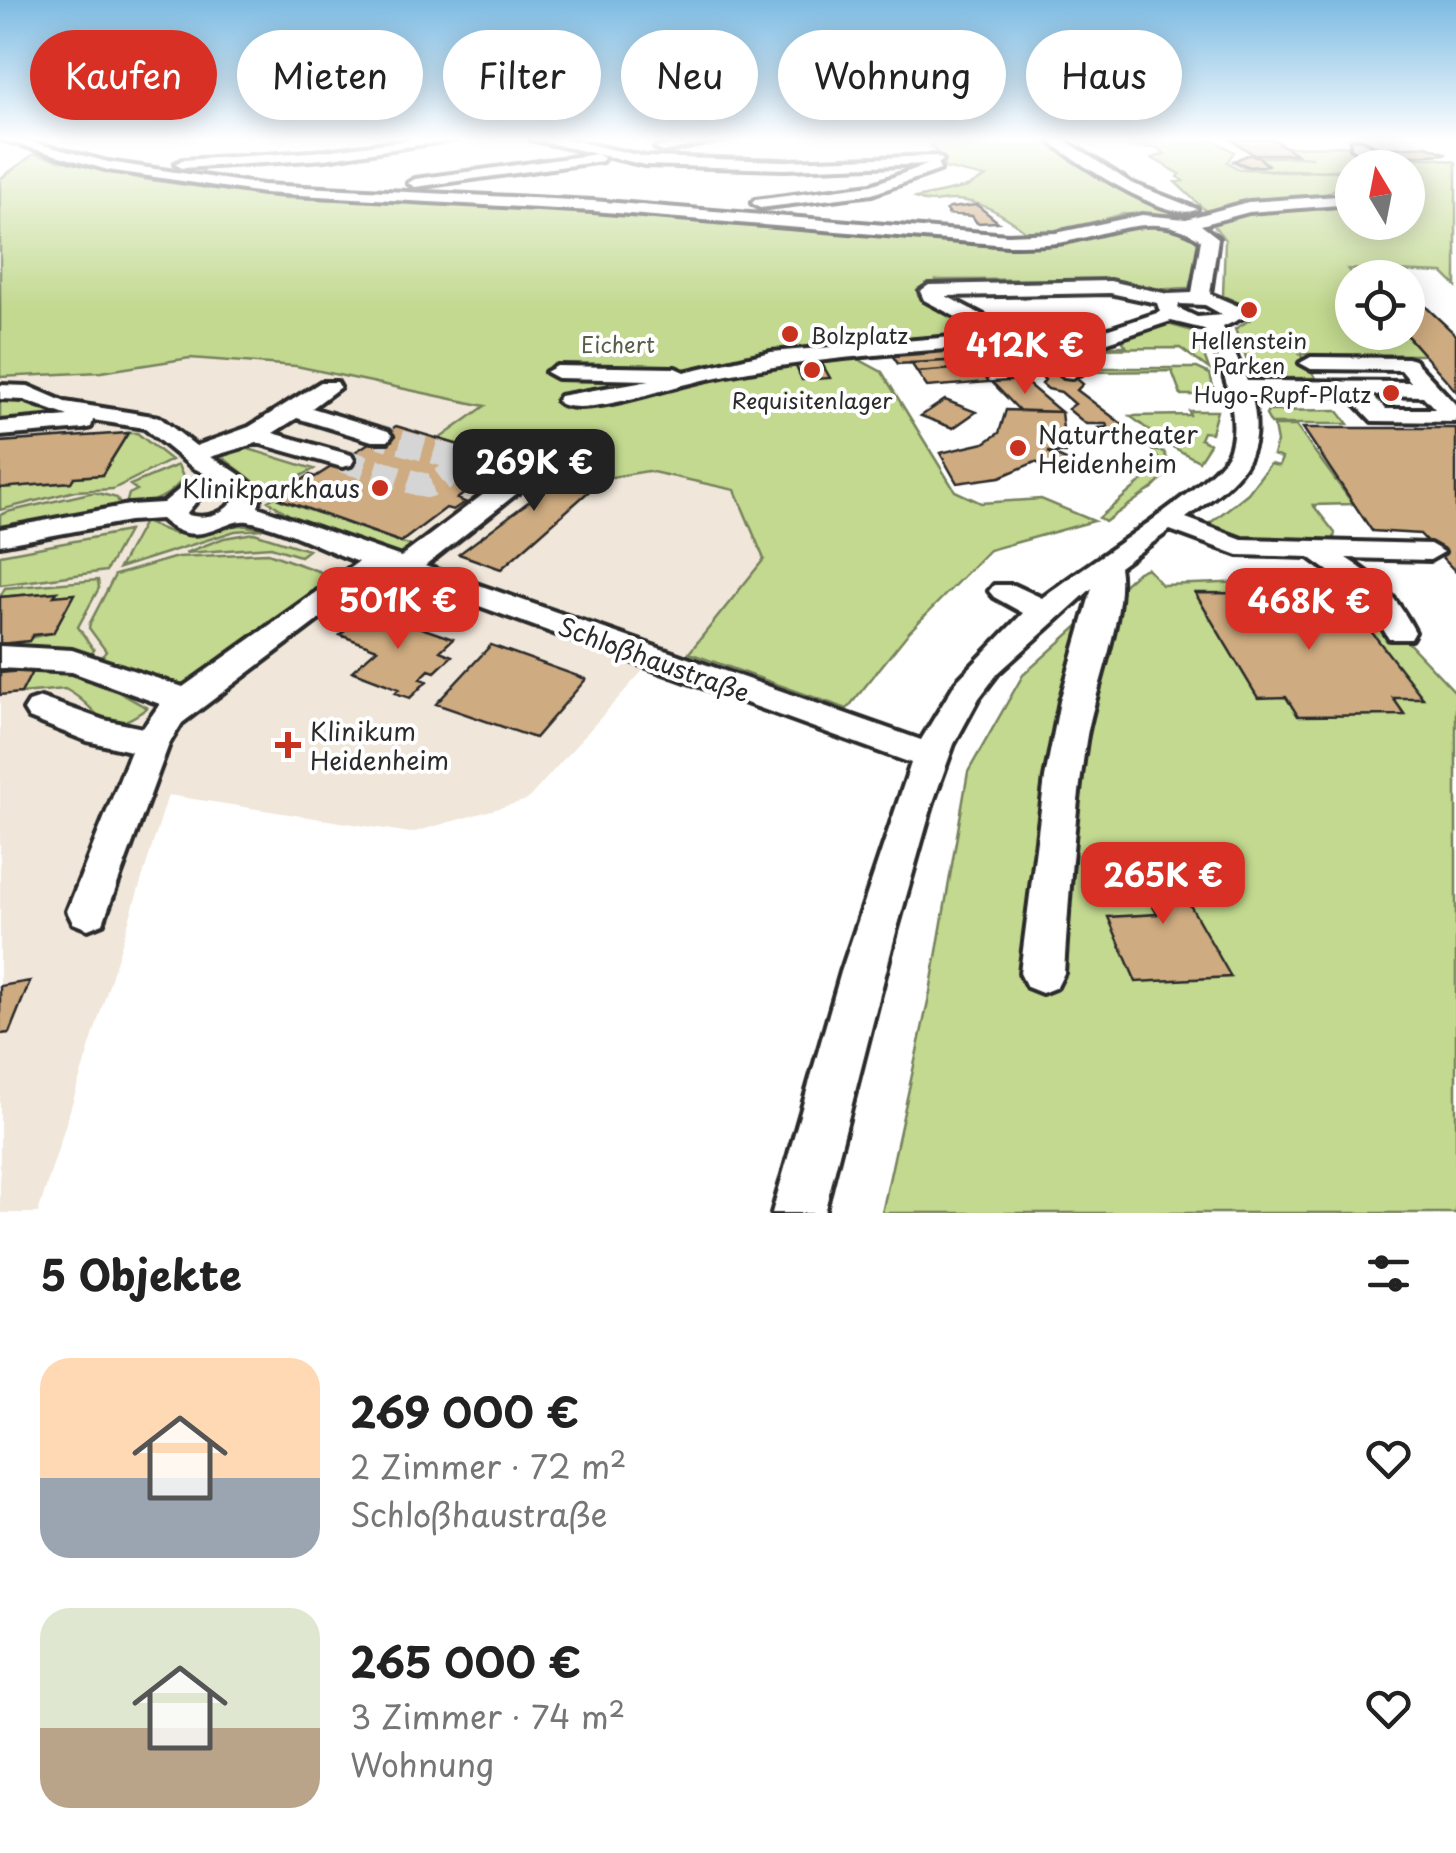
<!DOCTYPE html>
<html lang="de">
<head>
<meta charset="utf-8">
<style>
  :root { --surface:#fff; --page:#f6f6f6; --text:#222; --muted:#767676; --accent:#d93025 }
  body { margin:0; font-family:"Playpen Sans",sans-serif; background:var(--page); color:var(--text); height:100vh; display:flex; flex-direction:column; font-size:38px; white-space:nowrap }
  * { box-sizing:border-box; margin:0 }
  p { font-size:32px; color:var(--muted) }
  .icon { flex:none; width:55px; height:55px; fill:none; stroke:currentColor; stroke-width:2; stroke-linecap:round; stroke-linejoin:round }
  .map { position:relative; height:1213px; overflow:hidden }
  .panel { display:flex; flex-direction:column; background:var(--surface); flex:1 }
  .panel>* { flex:none }
  .banner { position:absolute; left:30px; top:30px; width:1398px; height:90px; display:flex; gap:20px }
  .needle { width:65px; rotate:350deg }
  .buttons { position:absolute; left:1335px; top:150px; display:grid; gap:20px }
  .buttons a { display:grid; place-items:center; width:90px; height:90px; border-radius:50%; background:var(--surface); box-shadow:0 5px 25px #0003; font-size:50px }
  .price { position:absolute; translate:-50% -85px; padding:0 22px; border-radius:20px; background:var(--accent); color:#fff; font-size:32px; line-height:65px; filter:drop-shadow(0 2px 5px #0008) }
  .price::after { content:''; position:absolute; left:50%; top:60px; width:30px; height:22px; margin-left:-15px; background:inherit; clip-path:polygon(0 0,100% 0,50% 100%) }
  .price.on { background:#222; color:#fff }
  ul { padding:0; list-style:none }
  li { display:flex; align-items:center; gap:30px; height:250px; padding:0 40px }
  li span { display:grid; place-items:center; flex:none; width:280px; height:200px; border-radius:30px; color:#555 }
  li>.icon { margin-inline-start:auto }
  span .icon { width:120px; height:120px; fill:#fffc; stroke-width:1 }
  li b { font-size:42px }
  h2 { display:flex; justify-content:space-between; align-items:center; height:120px; padding:0 40px; font-size:42px }
  .tag { padding:0 35px; border-radius:45px; background:var(--surface); box-shadow:0 5px 25px #0003; font-size:35px; line-height:90px }
  .tag.on { background:var(--accent); color:#fff }
  .map>svg:first-child { display:block }
  .built { fill:#f0e6d9 }
  .green { fill:#c2d98f; stroke:#76825d; stroke-width:2.5 }
  .building { fill:#ceab80; stroke:#2b2b2b; stroke-width:2.5 }
  .lines { fill:none; stroke-linecap:round; stroke-linejoin:round }
  .minor-tunnel { stroke:#d5d5d5; stroke-width:24; stroke-dasharray:24 11; stroke-linecap:butt }
  .minor-casing { stroke:#2b2b2b; stroke-width:8 }
  .minor { fill:#fff; fill-rule:evenodd }
  .poi-dot { fill:#c8321e; stroke:#fff; stroke-width:4 }
  .labels { text-anchor:middle; dominant-baseline:central; stroke-width:8; stroke-linejoin:round; paint-order:stroke }
  .far-poi-label { font-size:22px; fill:#2b2b2b; stroke:#fff }
  .far-park-label { font-size:22px; fill:#585f49; stroke:#fff }
  .poi-label { font-size:25px; fill:#2b2b2b; stroke:#fff; text-anchor:start }
  .street-label { font-size:25px; fill:#2b2b2b; stroke:#fff }
</style>
</head>
<body>
<div class="map">
<svg width="1456" height="1213" viewBox="0 0 1456 1213">
  <rect width="100%" height="100%" fill="#fff"/>
  <filter id="ink" filterUnits="userSpaceOnUse"><feTurbulence type="fractalNoise" baseFrequency=".01" numOctaves="2"/><feDisplacementMap in="SourceGraphic" scale="20" xChannelSelector="R" yChannelSelector="G"/><feConvolveMatrix kernelMatrix="1 2 1 2 8 2 1 2 1" color-interpolation-filters="sRGB"/></filter>
  <g filter="url(#ink)">
    <path class="built" d="M190,358L296,366L487,407L440,439L509,460L520,452L612,477L648,471L735,490L764,559L689,653L663,648L527,800L411,833L168,795L38,1213H0V377L101,372Z"/>
    <path class="green" d="M951,139H1049L1195,215L1122,214L1068,230L1030,235C1010,218 983,201 956,200C939,199 933,206 916,198L967,187L985,177L944,168L943,159L930,145Z
      M1122,140H1214L1234,152L1227,162L1239,169L1342,171L1352,174V178L1324,196L1245,201L1248,204L1208,213L1175,182L1183,181L1178,177L1180,174L1152,158L1165,154L1158,148L1128,147Z
      M1345,146L1353,147L1376,163L1374,167C1344,168 1257,181 1233,161L1248,155L1234,162L1262,167L1268,164L1258,157H1313L1259,154L1294,153L1286,147Z
      M34,154L141,179L283,198L512,205L1063,241L1153,224L1188,232L1202,246L1189,288C1165,287 1133,298 1115,279L936,280L938,286L917,290L918,295L979,327L972,334L830,344L882,372L955,491L981,503L1041,499L1094,521L989,550L909,632L847,709L689,653L764,559L735,490L648,471L612,477L520,452L509,460L439,439L485,406L296,366L190,358L101,372L0,377V179Z
      M1382,158H1435L1456,162V286L1443,273L1348,269L1355,277L1352,332L1404,333L1424,355L1300,354L1316,378H1276L1262,363L1257,364L1268,378H1254L1235,329L1254,317L1244,305L1223,296L1225,240L1212,223C1229,204 1315,203 1343,201L1341,213L1352,215V222H1408V168L1383,167Z
      M1157,321L1196,332L1209,369L1180,348L1072,349L1074,354L1055,351L1048,341L1053,340L1057,346H1126L1120,337Z
      M1079,362L1083,368H1197L1210,374L1215,395H1181L1172,371L1085,372L1074,364Z
      M0,396L20,397L51,412L86,417L0,424Z
      M1337,410L1348,424H1271L1266,415L1268,411Z
      M1189,411H1217L1211,433L1203,432L1200,439L1210,444L1199,461L1167,444L1130,416L1190,415Z
      M1274,426H1296L1353,504L1313,505L1335,533L1333,542H1245L1205,527L1248,493L1270,464L1279,466L1282,458L1273,455L1277,442Z
      M128,433H137L171,460L113,489L75,491L0,510V488L71,482L74,477L102,475Z
      M242,447L314,469L269,493L222,457Z
      M1152,450L1164,452L1172,469L1154,487L1105,522L1099,518L1162,464Z
      M178,465L183,477C172,498 146,505 125,508L129,494L137,490L130,485Z
      M94,492L117,498L119,503L113,511L0,531V515L7,512Z
      M280,494L286,496L281,500L414,547L403,554L392,555L302,523L268,501Z
      M144,522L175,534L241,525L262,529L235,531L119,568Z
      M128,531L106,571L0,585V555Z
      M254,533L308,550L300,556L271,547L185,553L224,538Z
      M268,553L337,578L163,707L95,670L106,651L89,628L90,623L115,575L177,557Z
      M1147,568L1162,585L1348,579L1456,693V1213H882L930,992L968,772L1023,675L1138,572Z
      M98,580L99,588L78,627L94,650L81,671L147,708C98,744 104,708 65,689L21,693L32,671L0,673V644L53,633L73,595L54,596L56,592L0,597L5,588Z"/>
    <path class="building" d="M1230,139H1273L1296,154H1253Z
      M1427,146L1447,154L1389,157L1369,149Z
      M1247,155L1258,156L1267,165L1250,167L1234,161Z
      M977,205L998,222L977,223L972,216L946,214H950L946,210L950,208Z
      M1408,290L1456,335V391L1404,332H1408Z
      M1022,342L1043,360H1037L1041,364L963,366L959,360L898,364L890,352Z
      M820,360L830,378L802,380L794,362Z
      M947,361L953,369L917,372L911,363Z
      M1044,364L1061,377L1077,379L1083,384L1077,390L1142,439L1118,444L1099,428L1108,427L1106,424H1086L1068,409L1075,404L1061,392L1048,389L1042,384L1045,380L1029,366Z
      M978,367L989,382L927,387L917,372Z
      M1023,380L1061,412L1020,411L992,382Z
      M945,400L976,412L953,428L921,416Z
      M1006,410L1061,412L1063,429L1056,443L1069,446L1066,453L1048,452L1066,460L1053,469L1035,462L1000,477L957,483L940,453L984,443L999,433Z
      M396,426L509,460L457,499L465,502L453,510L446,508L401,542L280,499L286,496L280,494L310,475L315,477Z
      M1303,428H1456V572L1420,534L1372,531Z
      M128,433L102,475L74,477L71,482L0,488V442Z
      M554,462L605,477L501,569L459,554L543,491L523,485Z
      M57,592L54,596L74,594L53,633L33,635L29,641L0,644V597Z
      M1195,593L1342,594L1423,698H1393L1405,715L1298,716L1286,697L1258,698Z
      M370,610L453,639L440,651L452,656L435,672L429,670L420,679L427,681L410,698L395,693L399,689L352,671L377,649L340,635Z
      M491,645L586,679L535,738L436,704Z
      M33,670L21,693L0,695V673Z
      M1143,849L1153,867L1174,865L1187,891H1182L1231,977L1136,982L1108,917L1157,914L1151,903L1139,902L1114,851Z
      M30,981L9,1033L0,1034V986Z"/>
    <g class="lines">
      <path class="minor-tunnel" d="M342,460L426,486L439,482L463,464L459,459L380,436"/>
      <g class="minor-casing">
        <path id="minor" d="M0,139H20L108,162L263,185L593,201L1008,235L1056,233L1142,215L1186,219L1248,202L1352,195V204L1249,212L1201,225L1218,238L1210,294L1238,306L1244,317L1223,327L1247,381L1411,382L1401,370L1311,369L1300,363L1311,357L1407,358L1414,360L1456,405V422L1372,421L1347,395L1251,394C1268,461 1236,481 1186,518L1242,539L1430,544L1444,552L1430,560L1346,558C1379,579 1397,597 1415,632L1411,639H1389L1364,597L1309,557L1238,555L1170,530L1119,567C1127,612 1094,692 1086,741C1074,818 1069,896 1064,973L1057,987L1042,993L1027,987L1020,973L1045,778L1060,701L1092,588L998,673L979,698L954,744L933,802L896,932L824,1213H772L841,972L911,763L383,571L182,723L169,744L103,923L88,929L73,923L67,911L131,751L87,741L29,718L24,710L29,702L41,698L104,720L143,728L160,704L72,672L0,668V646L72,650L183,687L358,562C323,549 285,528 248,521C225,517 197,553 161,519L129,521L0,545V529L129,505L163,503L181,488L215,479L192,467L144,428L93,420L91,427L83,429L0,436V422L68,416L24,400L0,399V385L28,386L65,402L159,417L196,446L249,427L321,382H337L340,387L312,408L388,431L392,436L388,441H372L297,418L273,433L351,455L354,460L351,465L342,467L257,443L210,457C229,466 248,479 261,494L258,507L401,557L527,461H545L548,466L545,471L425,566L921,740L956,682L1023,613L994,597L989,591L994,585H1014L1042,598C1077,570 1215,484 1229,452C1243,419 1221,359 1204,329L1171,321L1108,342L1050,343L1083,372L1072,378L1064,377L1026,344H1011C901,353 790,358 683,385C658,391 574,419 557,401L560,396L650,380L557,378L546,372L557,366L675,368L684,372L771,352L988,334L924,300L920,291L929,285L1110,281L1168,294L1192,293L1201,240C1158,209 1111,233 1064,242C1045,245 1027,245 1008,245L593,211L263,193L108,170ZM1110,293L1157,303L1160,312L1106,330L1015,332L946,296ZM1179,304L1205,305L1223,315L1197,317L1178,308ZM1372,395L1423,396L1435,409H1386ZM221,493L235,497C227,514 204,521 186,514L199,498Z
          M417,139H458L325,159L182,168L175,164L182,160L325,151Z
          M531,139H566L646,157L785,161L936,156L943,160L938,164L940,170L872,194L760,208L752,203L755,200L871,185L929,164L785,169L645,165Z
          M691,139H725L662,152L655,148Z
          M1047,139H1063L1131,183L1197,209C1172,226 1069,158 1047,139Z
          M1352,141C1367,139 1380,153 1388,164L1386,168H1371L1374,164L1352,147Z
          M597,154L604,158L602,161L415,187L408,183L415,179Z"/>
      </g>
      <use href="#minor" class="minor"/>
    </g>
  </g>
  <linearGradient id="sky" x2="0" y2="1"><stop stop-color="#7cbae2"/><stop offset="0.45" stop-color="#fff"/><stop offset="1" stop-color="#fff" stop-opacity="0"/></linearGradient>
  <rect width="1456" height="309" fill="url(#sky)"/>
  <g class="poi-dot">
    <circle cx="1249" cy="310" r="10"/>
    <circle cx="790" cy="334" r="10"/>
    <circle cx="812" cy="370" r="10"/>
    <circle cx="1391" cy="393" r="10"/>
    <circle cx="1018" cy="448" r="10"/>
    <circle cx="380" cy="488" r="10"/>
    <path d="M283 730h10v10h10v10h-10v10h-10v-10h-10v-10h10z"/>
  </g>
  <g class="labels">
    <g class="far-poi-label">
      <text x="810" y="334" text-anchor="start">Bolzplatz</text>
      <text x="1249" y="339">Hellenstein<tspan x="1249" dy="25">Parken</tspan></text>
      <text x="1371" y="393" text-anchor="end">Hugo-Rupf-Platz</text>
      <text x="812" y="399">Requisitenlager</text>
    </g>
    <g class="far-park-label">
      <text x="618" y="343">Eichert</text>
    </g>
    <g class="poi-label">
      <text x="1038" y="434">Naturtheater<tspan x="1038" dy="29">Heidenheim</tspan></text>
      <text x="360" y="488" text-anchor="end">Klinikparkhaus</text>
      <text x="310" y="731">Klinikum<tspan x="310" dy="29">Heidenheim</tspan></text>
    </g>
    <g class="street-label">
      <text transform="translate(654 659) rotate(20)">Schloßhaustraße</text>
    </g>
  </g>
</svg>
<div class="buttons">
<a><svg class="needle" viewBox="-14 -14 28 28"><path d="M0-13l5 13h-10z" fill="#e53935"/><path d="M0 13l5-13h-10z" fill="#767676"/></svg></a>
<a><svg class="icon" aria-label="locate" viewBox="0 0 24 24"><circle cx="12" cy="12" r="6"/><path d="M12 2v4M12 18v4M2 12h4M18 12h4"/></svg></a>
</div>
<b class="price" style="left:1025px;top:397px">412K €</b>
<b class="price on" style="left:534px;top:514px">269K €</b>
<b class="price" style="left:398px;top:652px">501K €</b>
<b class="price" style="left:1309px;top:653px">468K €</b>
<b class="price" style="left:1163px;top:927px">265K €</b>
<div class="banner">
<a class="tag on">Kaufen</a>
<a class="tag">Mieten</a>
<a class="tag">Filter</a>
<a class="tag">Neu</a>
<a class="tag">Wohnung</a>
<a class="tag">Haus</a>
</div>
</div>
<section class="panel">
<h2>5 Objekte<svg class="icon" aria-label="filters" viewBox="0 0 24 24"><path d="M4 7h16M4 17h16"/><circle cx="9" cy="7" r="2"/><circle cx="15" cy="17" r="2"/></svg></h2>
<ul>
<li><span style="background:linear-gradient(#ffd9b3 60%,#9aa5b1 0)"><svg class="icon" aria-label="home" viewBox="0 0 24 24"><path d="M3 11l9-7 9 7M6 9v11h12V9"/></svg></span><div><b>269 000 €</b><p>2 Zimmer · 72 m²</p><p>Schloßhaustraße</p></div><svg class="icon" aria-label="heart" viewBox="0 0 24 24"><path d="M12 20l-8-8c-3-5 5-10 8-4 3-6 11-1 8 4z"/></svg></li>
<li><span style="background:linear-gradient(#dfe7d0 60%,#b9a48a 0)"><svg class="icon" aria-label="home" viewBox="0 0 24 24"><path d="M3 11l9-7 9 7M6 9v11h12V9"/></svg></span><div><b>265 000 €</b><p>3 Zimmer · 74 m²</p><p>Wohnung</p></div><svg class="icon" aria-label="heart" viewBox="0 0 24 24"><path d="M12 20l-8-8c-3-5 5-10 8-4 3-6 11-1 8 4z"/></svg></li>
</ul>
</section>
</body>
</html>
